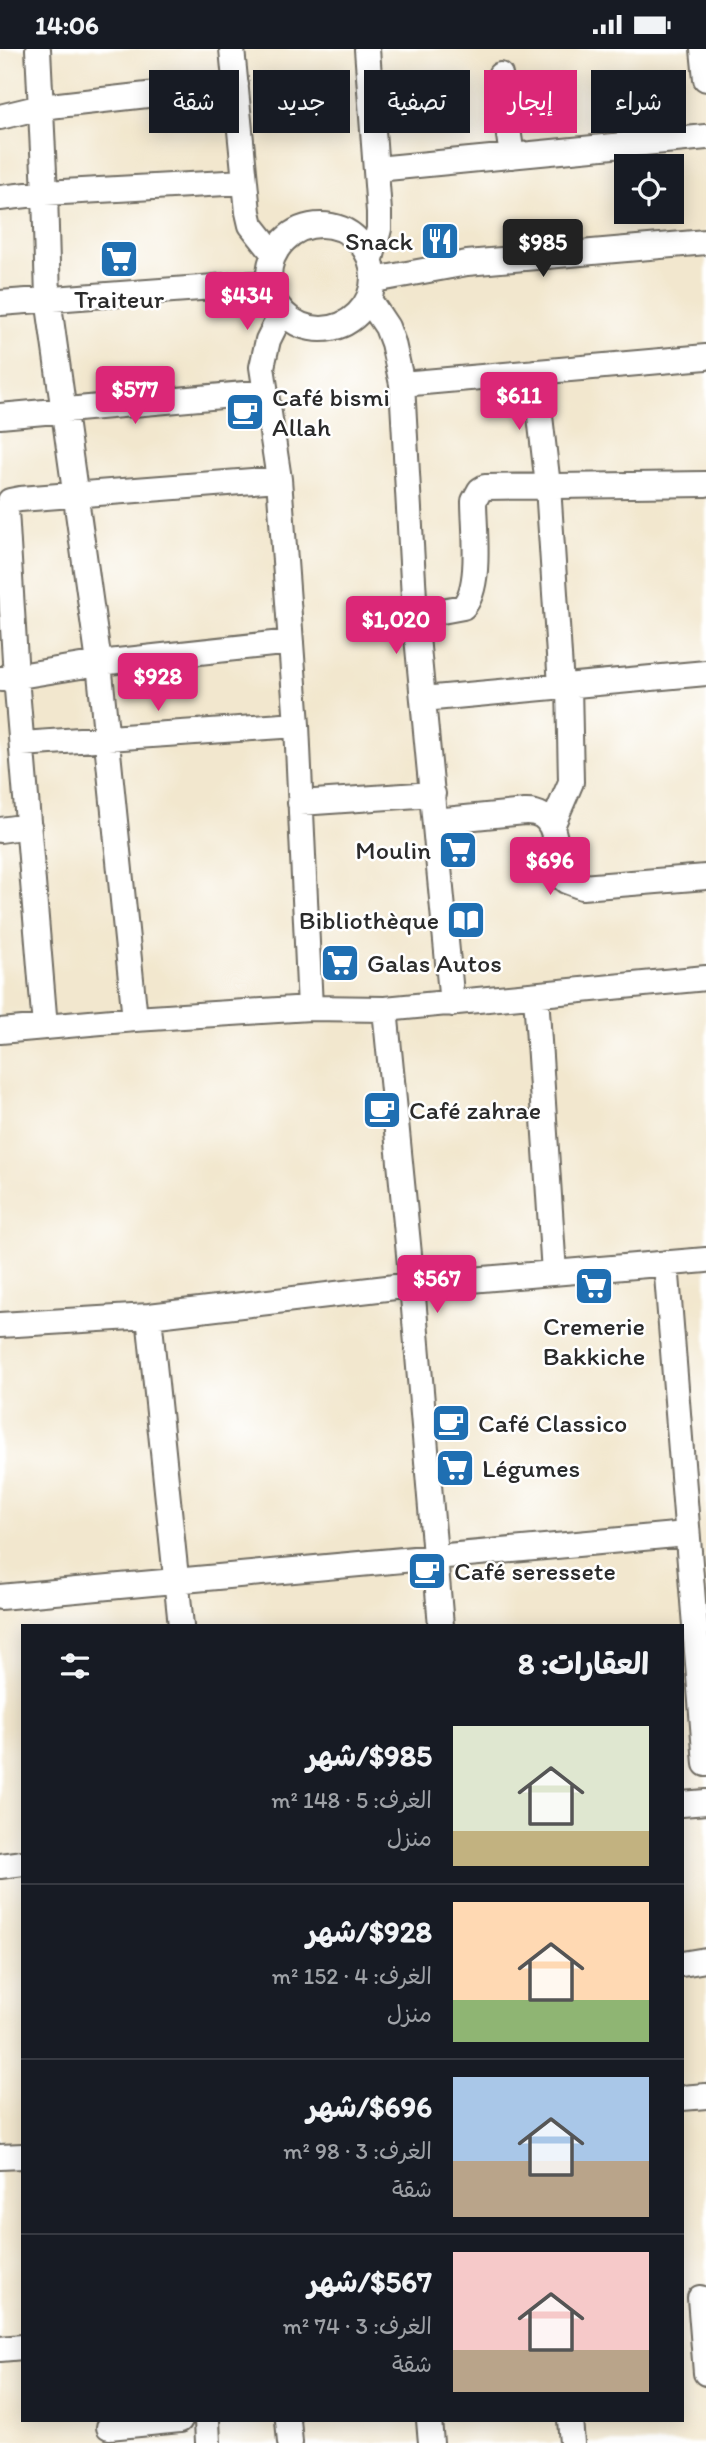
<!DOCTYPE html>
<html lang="ar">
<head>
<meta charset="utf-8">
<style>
  :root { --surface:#171b24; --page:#20242c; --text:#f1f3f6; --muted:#9ea1a6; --line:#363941; --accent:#db2777 }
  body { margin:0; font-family:Itim,"Playpen Sans Arabic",sans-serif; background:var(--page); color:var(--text); direction:rtl; height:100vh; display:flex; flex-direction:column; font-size:26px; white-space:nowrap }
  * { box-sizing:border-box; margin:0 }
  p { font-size:23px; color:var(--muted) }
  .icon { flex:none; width:38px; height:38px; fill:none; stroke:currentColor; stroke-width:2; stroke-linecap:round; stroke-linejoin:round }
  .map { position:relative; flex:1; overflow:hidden; direction:ltr }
  .drawer { position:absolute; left:21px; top:1575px; width:663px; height:798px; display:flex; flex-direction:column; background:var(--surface); border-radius:0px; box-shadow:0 4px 18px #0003; direction:rtl }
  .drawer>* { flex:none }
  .guide { position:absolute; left:21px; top:21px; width:665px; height:63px; direction:rtl; display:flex; gap:14px }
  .tools { position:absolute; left:614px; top:105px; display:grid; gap:14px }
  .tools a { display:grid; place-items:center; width:70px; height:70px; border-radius:0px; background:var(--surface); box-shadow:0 4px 18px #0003; font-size:35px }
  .price { position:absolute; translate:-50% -60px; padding:0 16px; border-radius:7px; background:var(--accent); color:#fff; font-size:23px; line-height:46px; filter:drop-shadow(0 2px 4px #0008) }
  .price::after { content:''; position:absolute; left:50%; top:42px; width:21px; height:16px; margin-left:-10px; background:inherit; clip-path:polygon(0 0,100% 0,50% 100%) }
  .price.current { background:#222; color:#fff }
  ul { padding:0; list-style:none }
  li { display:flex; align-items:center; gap:21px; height:175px; padding:0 35px }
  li+li { border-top:2px solid var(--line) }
  li span { display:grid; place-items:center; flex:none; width:196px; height:140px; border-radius:0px; color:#555 }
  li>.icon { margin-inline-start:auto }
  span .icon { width:84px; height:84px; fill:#fffc; stroke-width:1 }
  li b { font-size:30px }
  h2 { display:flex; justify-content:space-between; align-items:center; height:84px; padding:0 35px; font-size:30px }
  .pill { padding:0 24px; border-radius:0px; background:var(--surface); box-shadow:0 4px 18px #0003; font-size:24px; line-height:63px }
  .pill.current { background:var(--accent); color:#fff }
  .status { display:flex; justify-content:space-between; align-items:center; height:49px; padding:0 35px; background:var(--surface); direction:ltr }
  .status svg { height:19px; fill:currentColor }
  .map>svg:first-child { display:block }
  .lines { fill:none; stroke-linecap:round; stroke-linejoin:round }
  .minor-casing { stroke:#716d64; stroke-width:28 }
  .minor { stroke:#fff; stroke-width:24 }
  .labels { text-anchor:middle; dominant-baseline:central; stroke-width:5; stroke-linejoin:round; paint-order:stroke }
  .poi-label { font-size:26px; fill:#2b2b2b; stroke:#fff; text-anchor:start }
</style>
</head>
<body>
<div class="status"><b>14:06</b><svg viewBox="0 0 49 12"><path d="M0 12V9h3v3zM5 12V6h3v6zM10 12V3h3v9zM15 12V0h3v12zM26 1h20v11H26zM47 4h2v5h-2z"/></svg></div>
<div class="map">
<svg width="706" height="2394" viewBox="0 0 706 2394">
  <rect width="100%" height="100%" fill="#fff"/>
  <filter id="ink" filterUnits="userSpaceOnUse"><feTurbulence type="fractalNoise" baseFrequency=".0143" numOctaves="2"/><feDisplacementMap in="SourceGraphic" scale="14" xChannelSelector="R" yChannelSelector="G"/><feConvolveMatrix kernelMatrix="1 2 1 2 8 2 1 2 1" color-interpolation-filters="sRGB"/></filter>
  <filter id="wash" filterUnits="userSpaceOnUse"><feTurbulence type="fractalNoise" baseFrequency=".00686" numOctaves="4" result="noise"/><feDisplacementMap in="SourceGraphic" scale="28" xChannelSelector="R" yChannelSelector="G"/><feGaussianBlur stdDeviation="1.57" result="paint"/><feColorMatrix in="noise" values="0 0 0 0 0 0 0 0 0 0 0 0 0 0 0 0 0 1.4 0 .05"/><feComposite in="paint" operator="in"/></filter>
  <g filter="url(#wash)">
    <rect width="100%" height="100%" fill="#f2e7ce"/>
  </g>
  <g filter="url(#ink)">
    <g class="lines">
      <g class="minor-casing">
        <path id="minor" d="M38,0L45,144L48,249L99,614L135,970
          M232,0L248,163L251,176L274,205
          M367,0L379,163V180L371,210
          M703,0L706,30
          M500,26L512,107
          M0,68L41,58L236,36
          M377,120L706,88
          M0,149L45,144L244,133
          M269 228a52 52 0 1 1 104 0a52 52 0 1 1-104 0Z
          M374,231L467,214L706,193
          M369,251L387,278L393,294L402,335L415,567L452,955
          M0,254L268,234
          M282,263L268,291L262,318L279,430L297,676L310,959
          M535,323L548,437L561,637
          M402,335L706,308
          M0,367L266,343
          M415,567L463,558C482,538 474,480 474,452L480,441L485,438L706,435
          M1,630L99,614L291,593
          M423,650L706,624
          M22,695L297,676
          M300,754L433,745
          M435,772L525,763C560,762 555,800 559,826L566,832L582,838L706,828
          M552,777L571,733L569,636
          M0,781L29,777
          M536,946L554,1224
          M385,960L412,1236L441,1577
          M45,978L16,628L6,461L10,452L20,450L279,430
          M0,982L135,970L310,959L385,960L706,929
          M666,1214L706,1715
          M149,1267L181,1577
          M0,1276L149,1267L412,1236L706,1211
          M0,1548L686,1485
          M682,1755L706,1753
          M0,1817L23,1814
          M682,1915L706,1911
          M682,2049L706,2047
          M0,2108L23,2107
          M700,2249L706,2324
          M0,2300L23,2298
          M207,2371L208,2394
          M288,2371L290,2394
          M429,2371L431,2394
          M570,2371L572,2394
          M109,2378L180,2371"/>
      </g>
      <use href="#minor" class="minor"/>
    </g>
  </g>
  <defs>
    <g id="restaurant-square" transform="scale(2.0125)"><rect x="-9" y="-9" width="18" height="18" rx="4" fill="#1f6fb2" stroke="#fff"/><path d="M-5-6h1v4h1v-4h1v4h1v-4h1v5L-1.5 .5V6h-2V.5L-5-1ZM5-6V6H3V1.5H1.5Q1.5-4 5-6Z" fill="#fff"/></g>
    <g id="supermarket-square" transform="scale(2.0125)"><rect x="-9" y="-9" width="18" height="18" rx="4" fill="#1f6fb2" stroke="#fff"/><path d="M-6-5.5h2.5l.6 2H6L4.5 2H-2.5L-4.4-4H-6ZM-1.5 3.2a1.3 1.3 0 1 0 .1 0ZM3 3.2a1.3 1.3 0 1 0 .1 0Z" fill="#fff"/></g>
    <g id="cafe-square" transform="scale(2.0125)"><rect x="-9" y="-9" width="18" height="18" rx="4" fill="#1f6fb2" stroke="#fff"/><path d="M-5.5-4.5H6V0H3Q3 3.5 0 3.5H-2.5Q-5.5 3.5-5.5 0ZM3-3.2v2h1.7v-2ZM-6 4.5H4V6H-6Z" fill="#fff"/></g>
    <g id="library-square" transform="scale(2.0125)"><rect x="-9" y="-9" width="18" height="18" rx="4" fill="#1f6fb2" stroke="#fff"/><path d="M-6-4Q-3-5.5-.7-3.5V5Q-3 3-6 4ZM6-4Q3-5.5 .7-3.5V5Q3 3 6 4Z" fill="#fff"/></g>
  </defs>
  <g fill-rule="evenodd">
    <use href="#restaurant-square" x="440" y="192"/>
    <use href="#supermarket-square" x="119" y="210"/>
    <use href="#cafe-square" x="245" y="363"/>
    <use href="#supermarket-square" x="458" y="801"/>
    <use href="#library-square" x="466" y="871"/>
    <use href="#supermarket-square" x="340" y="914"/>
    <use href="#cafe-square" x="382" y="1061"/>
    <use href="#supermarket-square" x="594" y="1237"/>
    <use href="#cafe-square" x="451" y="1374"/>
    <use href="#supermarket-square" x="455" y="1419"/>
    <use href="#cafe-square" x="427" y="1522"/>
  </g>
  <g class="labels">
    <g class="poi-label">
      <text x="413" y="192" text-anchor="end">Snack</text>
      <text x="119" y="250" text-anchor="middle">Traiteur</text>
      <text x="272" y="348">Café bismi<tspan x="272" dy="30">Allah</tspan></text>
      <text x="431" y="801" text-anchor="end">Moulin</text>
      <text x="439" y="871" text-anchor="end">Bibliothèque</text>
      <text x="367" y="914">Galas Autos</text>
      <text x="409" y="1061">Café zahrae</text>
      <text x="594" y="1277" text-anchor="middle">Cremerie<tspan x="594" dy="30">Bakkiche</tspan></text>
      <text x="478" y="1374">Café Classico</text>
      <text x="482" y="1419">Légumes</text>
      <text x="454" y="1522">Café seressete</text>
    </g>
  </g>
</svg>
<div class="tools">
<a><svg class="icon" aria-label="locate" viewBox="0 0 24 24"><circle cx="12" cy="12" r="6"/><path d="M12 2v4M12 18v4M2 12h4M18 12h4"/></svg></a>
</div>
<b class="price current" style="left:543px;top:230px">$985</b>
<b class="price" style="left:247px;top:283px">$434</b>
<b class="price" style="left:135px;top:377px">$577</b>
<b class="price" style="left:519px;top:383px">$611</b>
<b class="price" style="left:396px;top:607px">$1,020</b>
<b class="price" style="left:158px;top:664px">$928</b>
<b class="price" style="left:550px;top:848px">$696</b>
<b class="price" style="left:437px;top:1266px">$567</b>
<div class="guide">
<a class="pill">شراء</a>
<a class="pill current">إيجار</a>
<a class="pill">تصفية</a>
<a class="pill">جديد</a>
<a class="pill">شقة</a>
</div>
<section class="drawer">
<h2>العقارات: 8<svg class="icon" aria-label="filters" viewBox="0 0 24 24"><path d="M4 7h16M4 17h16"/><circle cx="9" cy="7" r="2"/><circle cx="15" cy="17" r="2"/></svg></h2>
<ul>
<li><span style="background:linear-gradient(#dfe7d0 75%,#c2b280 0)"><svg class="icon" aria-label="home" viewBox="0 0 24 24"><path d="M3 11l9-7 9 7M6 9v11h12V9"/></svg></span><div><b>$985/شهر</b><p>الغرف: 5 · 148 m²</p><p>منزل</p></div></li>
<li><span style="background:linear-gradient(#ffd9b3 70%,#8fb573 0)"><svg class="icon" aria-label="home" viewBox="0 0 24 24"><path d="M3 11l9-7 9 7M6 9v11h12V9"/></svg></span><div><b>$928/شهر</b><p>الغرف: 4 · 152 m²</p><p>منزل</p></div></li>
<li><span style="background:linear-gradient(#a9c7e8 60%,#b9a48a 0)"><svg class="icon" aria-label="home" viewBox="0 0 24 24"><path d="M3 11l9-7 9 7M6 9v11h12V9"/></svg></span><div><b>$696/شهر</b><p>الغرف: 3 · 98 m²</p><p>شقة</p></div></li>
<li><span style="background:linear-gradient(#f6c9c9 70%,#b9a48a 0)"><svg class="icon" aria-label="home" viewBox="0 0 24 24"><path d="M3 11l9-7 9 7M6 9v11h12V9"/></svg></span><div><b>$567/شهر</b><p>الغرف: 3 · 74 m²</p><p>شقة</p></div></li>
</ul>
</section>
</div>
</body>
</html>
